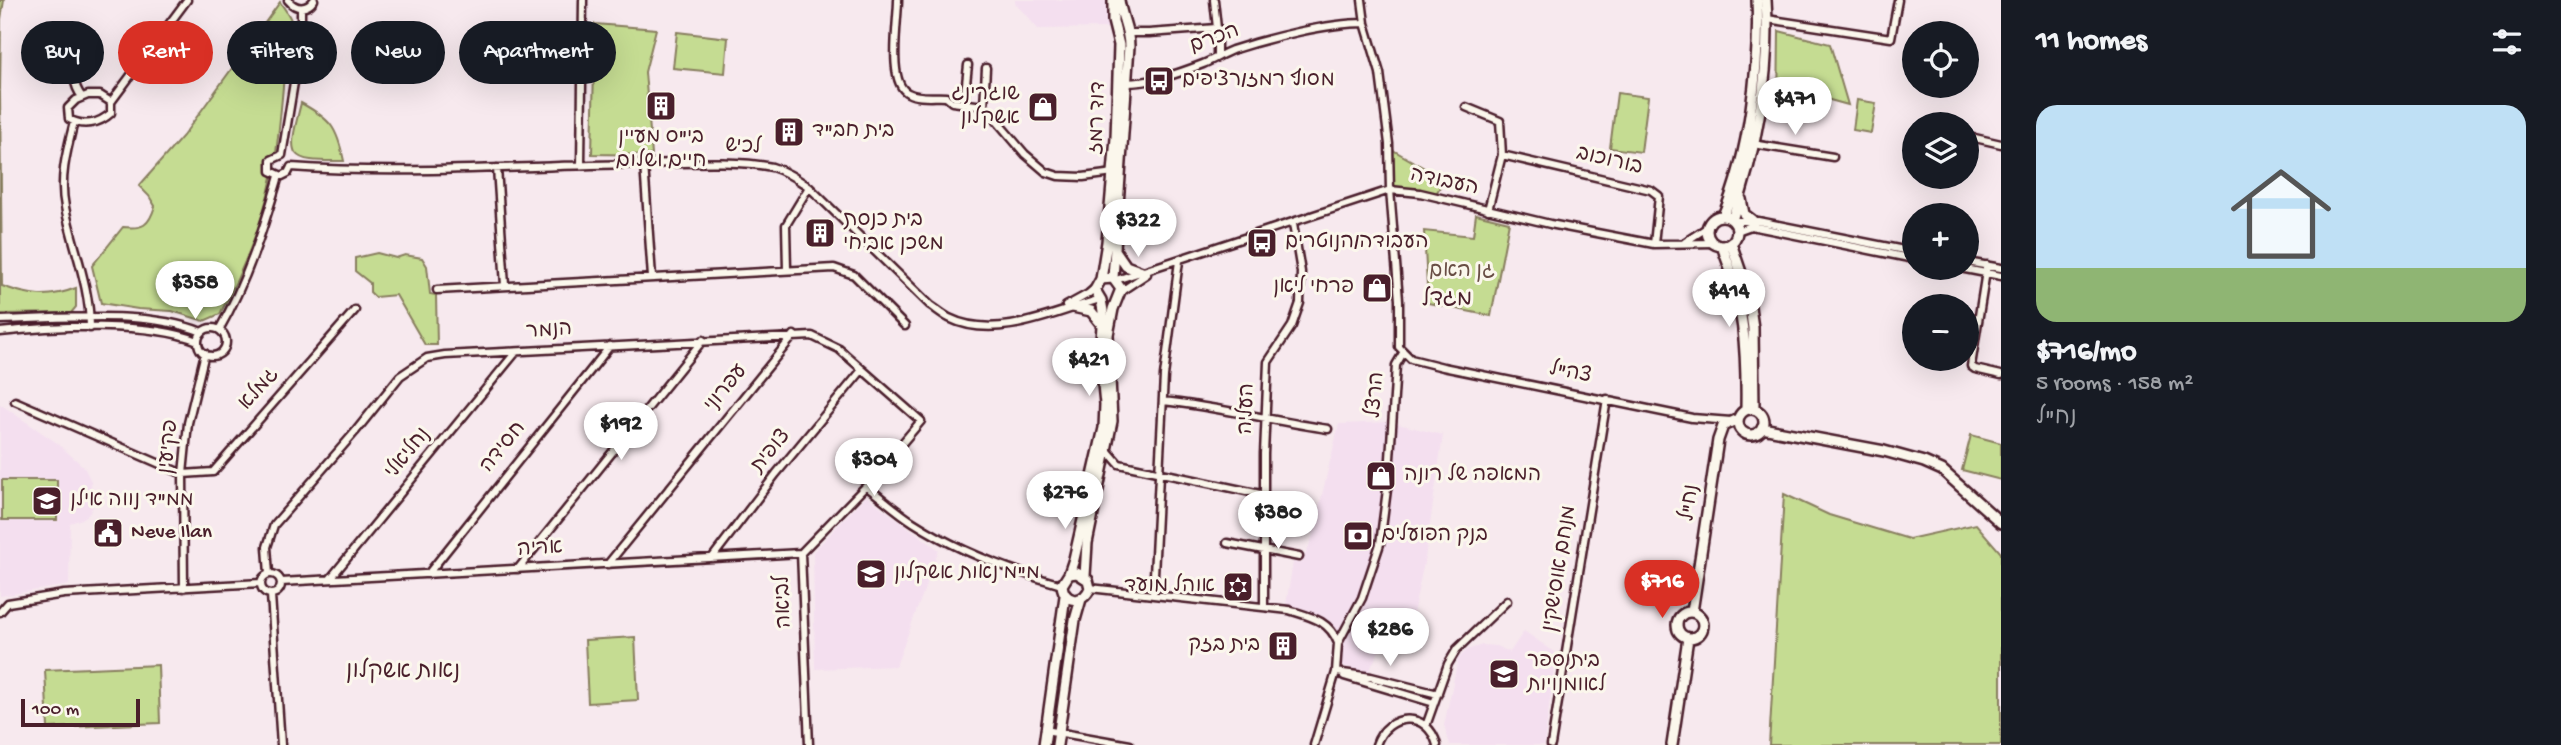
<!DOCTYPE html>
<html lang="en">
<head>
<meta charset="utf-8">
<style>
  :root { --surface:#171b24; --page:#20242c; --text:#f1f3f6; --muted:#9ea1a6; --line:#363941; --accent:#d93025 }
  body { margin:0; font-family:"Gochi Hand","Playpen Sans Hebrew",sans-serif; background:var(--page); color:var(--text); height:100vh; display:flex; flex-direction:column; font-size:26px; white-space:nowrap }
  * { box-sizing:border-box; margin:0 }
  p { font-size:23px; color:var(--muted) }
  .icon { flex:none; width:38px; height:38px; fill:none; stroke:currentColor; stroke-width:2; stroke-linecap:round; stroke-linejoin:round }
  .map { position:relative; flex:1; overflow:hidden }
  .sheet { display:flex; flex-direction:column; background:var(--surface); width:560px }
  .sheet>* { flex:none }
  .hud { position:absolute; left:21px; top:21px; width:665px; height:63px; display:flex; gap:14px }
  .buttons { position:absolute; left:1902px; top:21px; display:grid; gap:14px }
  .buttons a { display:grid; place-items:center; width:77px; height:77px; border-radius:50%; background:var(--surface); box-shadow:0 7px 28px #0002; font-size:35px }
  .scale { position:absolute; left:21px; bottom:18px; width:119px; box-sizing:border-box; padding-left:7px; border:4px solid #4a1f2b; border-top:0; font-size:19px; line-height:24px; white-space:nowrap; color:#4a1f2b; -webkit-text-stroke:5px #fbf7ec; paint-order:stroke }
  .price { position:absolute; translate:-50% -60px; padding:0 16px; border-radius:24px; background:#fff; color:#222; font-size:23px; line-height:46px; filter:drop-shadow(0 2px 4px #0008) }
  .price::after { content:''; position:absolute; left:50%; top:42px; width:21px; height:16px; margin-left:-10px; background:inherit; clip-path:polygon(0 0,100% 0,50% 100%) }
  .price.active { background:var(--accent); color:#fff }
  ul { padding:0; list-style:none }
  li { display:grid; align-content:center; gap:14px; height:371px; padding:0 35px }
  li+li { border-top:2px solid var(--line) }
  li span { display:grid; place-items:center; height:217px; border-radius:21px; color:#555 }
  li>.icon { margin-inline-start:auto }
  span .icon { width:126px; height:126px; fill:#fffc; stroke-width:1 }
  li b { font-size:30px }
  h2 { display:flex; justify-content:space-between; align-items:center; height:84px; padding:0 35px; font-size:30px }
  .tag { padding:0 24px; border-radius:32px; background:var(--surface); box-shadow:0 7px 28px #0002; font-size:24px; line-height:63px }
  .tag.active { background:var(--accent); color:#fff }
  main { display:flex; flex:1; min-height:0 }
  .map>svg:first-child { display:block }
  .built { fill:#f4dfef }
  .green { fill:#c5dc92; stroke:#887e5e; stroke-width:2 }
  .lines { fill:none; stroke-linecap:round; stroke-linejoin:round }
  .street-casing { stroke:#4a1f2b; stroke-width:11 }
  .secondary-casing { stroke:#4a1f2b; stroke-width:14 }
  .street { stroke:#fbf7ec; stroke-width:6 }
  .secondary { stroke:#fbf7ec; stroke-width:9 }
  .labels { text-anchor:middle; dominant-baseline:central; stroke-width:6; stroke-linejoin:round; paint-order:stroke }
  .street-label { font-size:21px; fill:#4a1f2b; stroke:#fbf7ec }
  .poi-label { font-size:21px; fill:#4a1f2b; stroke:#fbf7ec; text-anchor:start }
  .park-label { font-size:21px; fill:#694e45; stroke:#fbf7ec }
  .neighbourhood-label { font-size:23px; fill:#4a1f2b; stroke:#fbf7ec }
</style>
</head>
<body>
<main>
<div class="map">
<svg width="2001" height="745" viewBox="0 0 2001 745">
  <rect width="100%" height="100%" fill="#f7e9ee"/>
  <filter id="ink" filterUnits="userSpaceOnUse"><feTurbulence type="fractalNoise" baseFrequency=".0143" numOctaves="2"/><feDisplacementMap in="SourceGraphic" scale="14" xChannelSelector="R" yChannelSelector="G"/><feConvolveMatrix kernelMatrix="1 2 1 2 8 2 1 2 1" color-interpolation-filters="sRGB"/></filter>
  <g filter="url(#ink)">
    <path class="built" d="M1015,0H1111L1107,28L1038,29L1015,3Z
      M0,404L57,443L84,467L91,481L93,506L89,514L82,519L70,523L69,585L0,596Z
      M1390,422L1443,435L1425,558L1411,623L1402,643L1385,639L1368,673L1335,664L1339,633L1317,616L1286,605L1293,562L1302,563L1311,541L1339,424Z
      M866,496L939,550L896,666L815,669L813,552Z
      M1524,631L1556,653L1544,745H1450L1444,725L1458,659L1467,650L1482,645L1496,646L1510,652Z"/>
    <path class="green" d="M0,0H4L1,19L0,92L2,286C30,296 48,299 76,288V307L71,313L0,314Z
      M280,2C295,24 299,30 286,54C282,93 280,133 273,172C264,221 243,270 220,314L204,321L172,311L138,309L101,303L92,266L123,227C143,229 149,226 155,206L149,196L139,186L183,136Z
      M595,24L656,29L645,72L652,155L592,154Z
      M1779,31L1830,44L1848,105L1808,94L1800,115L1778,109Z
      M677,32L728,38L725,73L673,68Z
      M1617,93L1648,97L1641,152L1610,148Z
      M1857,100L1876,103L1871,133L1853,130Z
      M301,103C332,120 337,128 344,161C286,162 287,158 301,103Z
      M1393,150L1438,176L1441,185L1436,194L1393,186Z
      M1476,214L1509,222L1491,316L1428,303L1424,231L1473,236Z
      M377,253L396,258L405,255L422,258L427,266L430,294L436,295L437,345H425L396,295L375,297L370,292V283L355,271V258Z
      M1971,435L2001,443V480L1962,470Z
      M2,480H57V520H2Z
      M1784,494L1829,515L1909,539L1976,524L2001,553V745H1769Z
      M635,637L638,700L588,703L585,640Z
      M158,665L160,723L48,728L45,670Z"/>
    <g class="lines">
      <g class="street-casing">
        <path id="street" d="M288,0C296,10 307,10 314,0
          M898,0C898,22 887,83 908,93C919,99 935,96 946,97L952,102L984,106L1025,154L1046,172L1058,176L1083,177L1114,173
          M1214,0L1217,28
          M1362,0L1365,23L1380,73L1389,144L1390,190L1399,300V347L1411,359L1443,367L1692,418L1731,421
          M1767,19L1891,38L1898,0
          M1129,33H1149L1217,28V57
          M74,54C73,70 72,84 82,97
          M1124,83C1152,83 1177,74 1203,64C1213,60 1222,54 1232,50C1269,38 1327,23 1365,23
          M88,95H100L111,102V113C99,124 83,127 69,119L68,108L76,100Z
          M111,102L187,0
          M964,103L968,65
          M984,106L986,68
          M1466,107L1500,121L1502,155L1488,210
          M74,122C67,150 59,178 65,207C73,248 90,286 90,328
          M1975,138L2001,144
          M1753,144L1833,157
          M282,155L301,40V8
          M282,155L271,160V171L282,176L288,173L291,167
          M1502,155L1651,190L1659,196L1654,244
          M644,164L652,277
          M581,165L583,0
          M291,167C405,175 519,166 633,164C675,164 732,159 772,167C786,171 797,179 809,187L930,305C936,309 942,314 949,318C995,341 1054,313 1100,299
          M497,168L505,285
          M1734,221H1758L1914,252
          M1737,231L1751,226L1914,259
          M1685,242L1708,227
          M1967,262L2001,268
          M1987,265L1971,366L1975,369L2001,375
          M1960,268L2001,276
          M787,269L786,225L809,187
          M1116,280L1390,190L1420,193L1550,224L1654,244L1714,243
          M437,290L834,268L854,275L905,326
          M1120,292L1147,274
          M1066,306L1088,294L1095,288
          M0,320C63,319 143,309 202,332
          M198 342a14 14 0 1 1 28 0a14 14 0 1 1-28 0Z
          M219,330C247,281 263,230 279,176
          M0,332C53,326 149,321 198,341
          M15,401L183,474L213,472L355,310
          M1163,401C1219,407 1273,421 1328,429
          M1107,450L1119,464L1265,495L1280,504L1310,510
          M866,486C882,498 897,512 913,522C958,551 1011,571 1062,585
          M1227,543L1299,557
          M712,558L776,474L862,370
          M608,564L794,335
          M518,569L703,340
          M261 584a10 10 0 1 1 20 0a10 10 0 1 1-20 0Z
          M269,574L267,547L274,525L355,432L400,376L427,358L445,355L812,336L839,349L921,421L866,486L801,553L809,745
          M428,574L610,346
          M330,579L516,352
          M281,582L801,553
          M184,588L183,474L188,423L205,353
          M1090,588L1289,610C1311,617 1329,620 1338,643
          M271,595L281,745
          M1153,595L1164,376L1179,261
          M1264,606V454L1268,362L1292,326L1300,303L1301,272L1293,224
          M0,612L8,603L64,594L261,583
          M1336,672L1371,677L1438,694
          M1344,676L1434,703
          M1426,726L1448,664L1457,649L1507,601
          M1045,730L1130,745
          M1314,745L1336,672L1338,643L1362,598L1380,544L1389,474L1396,365L1403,353
          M1376,745C1387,712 1428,710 1437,745
          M1551,745L1607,399"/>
      </g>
      <g class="secondary-casing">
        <path id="secondary" d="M1741,199L1744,214L1752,220
          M1723,216C1749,155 1760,66 1757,0
          M1707 231a15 15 0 1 1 30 0a15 15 0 1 1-30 0Z
          M1732,220C1756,152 1771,73 1766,0
          M1731,243L1748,293L1753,328L1754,409
          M1722,246C1744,302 1747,350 1746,410
          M1115,250L1126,266L1142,272
          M1113,278L1129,46C1129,29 1121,16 1119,0
          M1073,307L1091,311L1102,325
          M1738 422a13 13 0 1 1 26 0a13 13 0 1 1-26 0Z
          M1762,428L1884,451L1924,462L1942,470L2001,523
          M1069,574L1077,573L1088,580L1090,588C1083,605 1064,603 1062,585L1069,574L1074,559L1104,428L1105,404L1100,355L1103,311L1101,300L1095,290L1101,279L1107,242L1116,138L1119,45L1113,21V0
          M1085,576L1087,543L1112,421L1108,335L1113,309L1121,289L1113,278L1101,279
          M1692,612L1718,440L1723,426L1738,419
          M1677 625a13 13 0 1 1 26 0a13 13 0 1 1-26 0Z
          M1044,745L1065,596
          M1057,745L1075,620L1081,599
          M1672,745L1688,638"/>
      </g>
      <use href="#street" class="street"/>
      <use href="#secondary" class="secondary"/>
    </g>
  </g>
  <defs>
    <g id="bus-square" transform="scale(1.575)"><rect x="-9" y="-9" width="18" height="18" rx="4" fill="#4a1f2b" stroke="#fbf7ec"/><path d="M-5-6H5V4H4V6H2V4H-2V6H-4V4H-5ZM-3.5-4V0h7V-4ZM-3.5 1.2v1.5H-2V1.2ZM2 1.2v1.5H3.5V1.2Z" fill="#fff"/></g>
    <g id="building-square" transform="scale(1.575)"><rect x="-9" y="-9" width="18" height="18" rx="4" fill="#4a1f2b" stroke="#fbf7ec"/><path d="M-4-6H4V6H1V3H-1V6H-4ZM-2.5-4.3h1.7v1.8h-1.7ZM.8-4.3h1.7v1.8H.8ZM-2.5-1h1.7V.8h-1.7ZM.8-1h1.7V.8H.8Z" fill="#fff"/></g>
    <g id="shop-square" transform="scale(1.575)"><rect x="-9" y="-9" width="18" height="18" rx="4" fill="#4a1f2b" stroke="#fbf7ec"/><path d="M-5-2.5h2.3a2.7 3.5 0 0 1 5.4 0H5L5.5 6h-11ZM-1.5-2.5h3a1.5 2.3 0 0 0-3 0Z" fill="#fff"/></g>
    <g id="school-square" transform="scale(1.575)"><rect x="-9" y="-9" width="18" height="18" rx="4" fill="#4a1f2b" stroke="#fbf7ec"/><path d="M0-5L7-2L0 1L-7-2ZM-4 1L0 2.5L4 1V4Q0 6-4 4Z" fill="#fff"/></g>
    <g id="civic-square" transform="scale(1.575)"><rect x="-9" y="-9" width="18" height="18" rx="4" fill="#4a1f2b" stroke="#fbf7ec"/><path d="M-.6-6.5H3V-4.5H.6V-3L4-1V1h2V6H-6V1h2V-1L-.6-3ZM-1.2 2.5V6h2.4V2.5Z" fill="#fff"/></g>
    <g id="bank-square" transform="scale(1.575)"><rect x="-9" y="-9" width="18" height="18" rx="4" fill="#4a1f2b" stroke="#fbf7ec"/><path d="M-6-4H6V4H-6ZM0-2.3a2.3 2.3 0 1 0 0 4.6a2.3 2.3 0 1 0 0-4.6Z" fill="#fff"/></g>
    <g id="synagogue-square" transform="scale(1.575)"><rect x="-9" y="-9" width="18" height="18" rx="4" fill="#4a1f2b" stroke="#fbf7ec"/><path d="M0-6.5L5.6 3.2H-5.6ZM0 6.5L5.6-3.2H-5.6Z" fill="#fff"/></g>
  </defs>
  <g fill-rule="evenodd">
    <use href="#bus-square" x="1159" y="81"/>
    <use href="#building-square" x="661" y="106"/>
    <use href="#shop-square" x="1043" y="107"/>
    <use href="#building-square" x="789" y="132"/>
    <use href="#building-square" x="820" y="233"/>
    <use href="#bus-square" x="1262" y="243"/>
    <use href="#shop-square" x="1377" y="288"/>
    <use href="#shop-square" x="1381" y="476"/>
    <use href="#school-square" x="47" y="501"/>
    <use href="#civic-square" x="108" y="533"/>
    <use href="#bank-square" x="1358" y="536"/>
    <use href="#school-square" x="871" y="574"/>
    <use href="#synagogue-square" x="1238" y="587"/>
    <use href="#building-square" x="1283" y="646"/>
    <use href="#school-square" x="1504" y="674"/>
  </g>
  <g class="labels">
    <g class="street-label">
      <text transform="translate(1215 40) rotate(-20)">הכרם</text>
      <text transform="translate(1099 118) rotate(-88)">דוד רמז</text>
      <text transform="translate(743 148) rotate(3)">לכיש</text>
      <text transform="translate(1609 162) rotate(13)">בורוכוב</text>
      <text transform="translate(1444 183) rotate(12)">העבודה</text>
      <text transform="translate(549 332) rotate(-4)">הנמר</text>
      <text transform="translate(1570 374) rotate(11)">צה"ל</text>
      <text transform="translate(727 389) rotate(-51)">עפרוני</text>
      <text transform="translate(260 390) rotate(-48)">גמלא</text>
      <text transform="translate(1377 395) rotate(-85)">הרצל</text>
      <text transform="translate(1248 409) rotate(-88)">העליה</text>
      <text transform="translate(170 447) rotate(-84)">פקיעין</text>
      <text transform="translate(504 448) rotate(-51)">חסידה</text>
      <text transform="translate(772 452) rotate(-51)">צופית</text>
      <text transform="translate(409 454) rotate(-51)">נחליאלי</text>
      <text transform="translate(1691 503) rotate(-82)">נח"ל</text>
      <text transform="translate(540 550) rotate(-3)">אריה</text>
      <text transform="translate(1561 569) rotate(-81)">מנחם אוסישקין</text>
      <text transform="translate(785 602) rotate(-92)">לביאה</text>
    </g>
    <g class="poi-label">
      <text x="1182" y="81">מסוף רמז/רציפים</text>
      <text x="1020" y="95" text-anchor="end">שוגרינג<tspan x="1020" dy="24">אשקלון</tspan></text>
      <text x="812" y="132">בית חב"ד</text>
      <text x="661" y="138" text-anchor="middle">בי"ס מעיין<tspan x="661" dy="24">חיים ושלום</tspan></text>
      <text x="843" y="221">בית כנסת<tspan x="843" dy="24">משכן אביחי</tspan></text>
      <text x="1285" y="243">העבודה/הנוטרים</text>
      <text x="1354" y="288" text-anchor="end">פרחי ליאן</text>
      <text x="1404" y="476">המאפה של רונה</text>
      <text x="70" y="501">ממ"ד נווה אילן</text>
      <text x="131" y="533">Neve Ilan</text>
      <text x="1381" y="536">בנק הפועלים</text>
      <text x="894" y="574">מ"מ נאות אשקלון</text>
      <text x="1215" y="587" text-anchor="end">אוהל מועד</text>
      <text x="1260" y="646" text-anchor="end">בית בזק</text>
      <text x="1527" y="662">בית ספר<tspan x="1527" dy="24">לאומנויות</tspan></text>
    </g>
    <g class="park-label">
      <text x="1462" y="272">גן האם</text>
    </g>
    <g class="neighbourhood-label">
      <text x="1447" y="300">מגדל</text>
      <text x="403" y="672">נאות אשקלון</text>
    </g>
  </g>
</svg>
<div class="buttons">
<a><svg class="icon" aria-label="locate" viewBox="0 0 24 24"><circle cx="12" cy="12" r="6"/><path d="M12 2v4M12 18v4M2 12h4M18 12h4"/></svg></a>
<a><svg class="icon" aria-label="layers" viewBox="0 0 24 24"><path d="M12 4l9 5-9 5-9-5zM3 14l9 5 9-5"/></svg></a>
<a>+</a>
<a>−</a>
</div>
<div class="scale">100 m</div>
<b class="price" style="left:1795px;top:137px">$471</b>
<b class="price" style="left:1138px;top:259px">$322</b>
<b class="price" style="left:195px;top:321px">$358</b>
<b class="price" style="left:1729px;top:329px">$414</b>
<b class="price" style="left:1089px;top:398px">$421</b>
<b class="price" style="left:621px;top:462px">$192</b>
<b class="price" style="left:874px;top:498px">$304</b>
<b class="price" style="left:1065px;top:531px">$276</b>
<b class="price" style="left:1278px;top:551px">$380</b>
<b class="price active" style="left:1662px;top:620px">$716</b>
<b class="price" style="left:1390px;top:668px">$286</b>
<div class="hud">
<a class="tag">Buy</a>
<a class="tag active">Rent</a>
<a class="tag">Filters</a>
<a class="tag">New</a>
<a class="tag">Apartment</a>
</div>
</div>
<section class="sheet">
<h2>11 homes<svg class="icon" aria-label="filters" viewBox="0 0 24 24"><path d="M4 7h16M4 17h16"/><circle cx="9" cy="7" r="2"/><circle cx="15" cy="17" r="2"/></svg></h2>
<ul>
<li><span style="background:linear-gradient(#bfe0f5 75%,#8fb573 0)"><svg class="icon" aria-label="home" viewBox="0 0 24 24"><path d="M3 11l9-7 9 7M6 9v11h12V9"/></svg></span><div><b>$716/mo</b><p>5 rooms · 158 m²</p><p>נח&quot;ל</p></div></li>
</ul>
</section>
</main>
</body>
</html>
